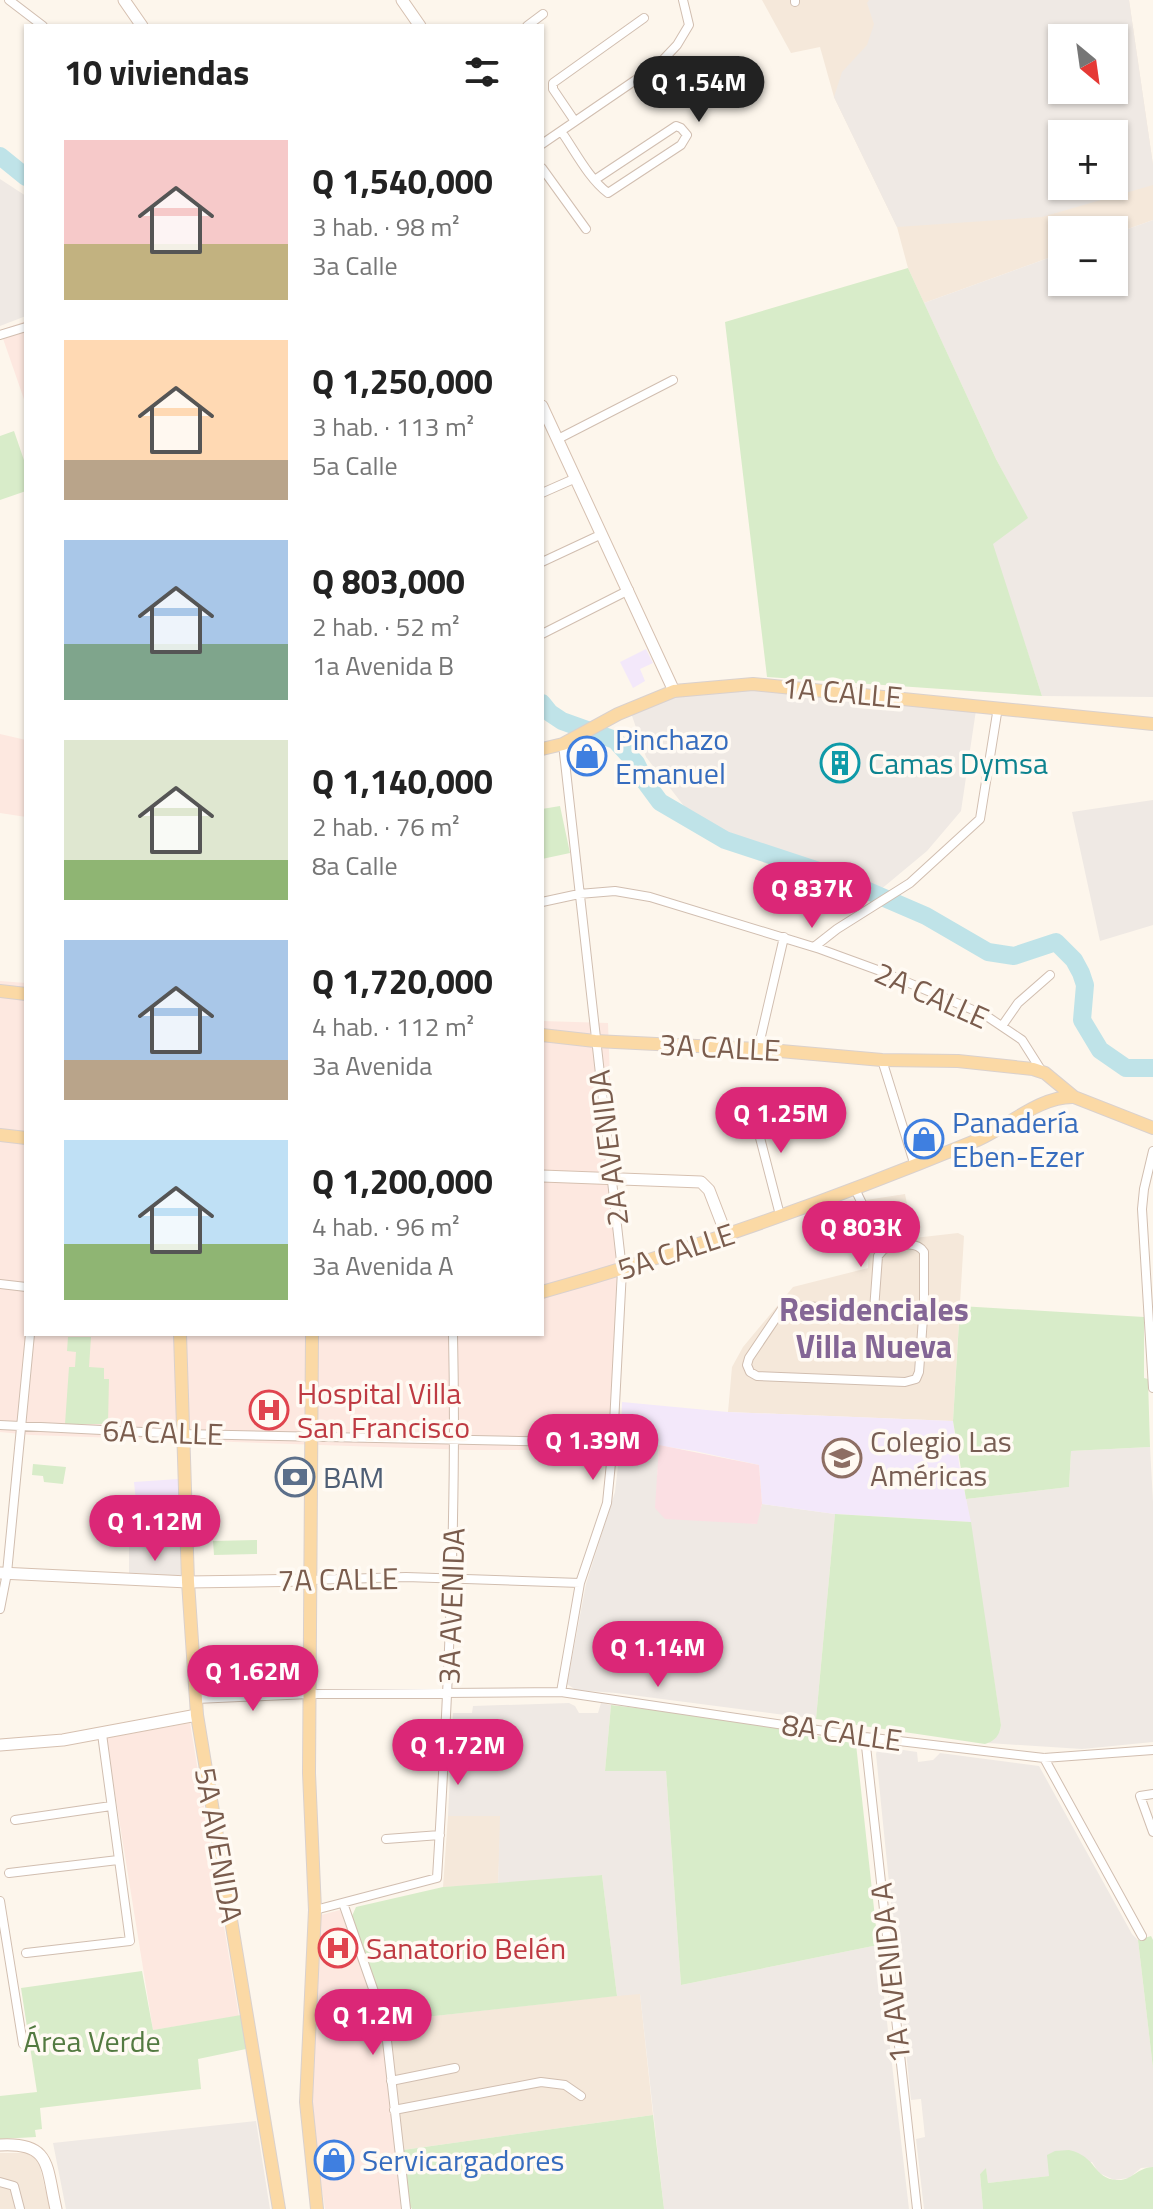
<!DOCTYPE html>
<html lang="es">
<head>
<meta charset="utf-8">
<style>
  :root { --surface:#fff; --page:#f6f6f6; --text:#222; --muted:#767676; --accent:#db2777 }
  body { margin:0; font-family:"Titillium Web",sans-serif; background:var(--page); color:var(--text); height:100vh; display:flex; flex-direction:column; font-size:30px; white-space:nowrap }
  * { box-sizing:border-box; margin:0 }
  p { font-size:26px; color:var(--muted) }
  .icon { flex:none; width:44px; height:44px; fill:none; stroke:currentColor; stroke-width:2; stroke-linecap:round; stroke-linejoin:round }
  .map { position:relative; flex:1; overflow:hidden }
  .details { position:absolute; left:24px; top:24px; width:520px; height:1312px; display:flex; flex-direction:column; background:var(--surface); border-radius:0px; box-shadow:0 2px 6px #0004 }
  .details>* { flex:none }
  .needle { width:52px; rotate:151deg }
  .buttons { position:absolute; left:1048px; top:24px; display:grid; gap:16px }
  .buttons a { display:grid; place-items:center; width:80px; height:80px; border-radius:0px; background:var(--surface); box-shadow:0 2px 6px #0004; font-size:40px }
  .price { position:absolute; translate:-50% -68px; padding:0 18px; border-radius:28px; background:var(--accent); color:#fff; font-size:26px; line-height:52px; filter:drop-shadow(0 2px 4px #0008) }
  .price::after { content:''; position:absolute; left:50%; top:48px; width:24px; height:18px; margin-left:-12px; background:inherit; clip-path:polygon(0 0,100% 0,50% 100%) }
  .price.selected { background:#222; color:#fff }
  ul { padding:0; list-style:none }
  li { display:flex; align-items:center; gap:24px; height:200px; padding:0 40px }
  li span { display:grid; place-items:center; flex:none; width:224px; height:160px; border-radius:0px; color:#555 }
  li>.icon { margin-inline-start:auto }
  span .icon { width:96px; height:96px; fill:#fffc; stroke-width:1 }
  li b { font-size:34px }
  h2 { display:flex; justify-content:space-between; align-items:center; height:96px; padding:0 40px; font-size:34px }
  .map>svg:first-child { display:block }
  .residential { fill:#f5e8da; fill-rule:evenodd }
  .commercial { fill:#fde8e0 }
  .industrial { fill:#efe9e4; fill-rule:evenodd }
  .education { fill:#f3e8fa }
  .medical { fill:#fbdfe3 }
  .green { fill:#d8ecc9 }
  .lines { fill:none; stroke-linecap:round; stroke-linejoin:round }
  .river { stroke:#bfe3e8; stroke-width:18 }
  .street-casing { stroke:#d1beb0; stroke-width:10 }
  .secondary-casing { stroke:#d6c0b0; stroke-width:13 }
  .primary-casing { stroke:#dad1cd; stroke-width:14 }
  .street { stroke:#fff; stroke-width:8 }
  .secondary { stroke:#fff; stroke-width:11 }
  .primary { stroke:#fbd9a5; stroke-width:12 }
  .labels { text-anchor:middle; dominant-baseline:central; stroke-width:7; stroke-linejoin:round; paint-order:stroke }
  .street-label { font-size:30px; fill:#7a5c4d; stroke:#fffaf3 }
  .shop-label { font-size:30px; fill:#366cbe; stroke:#fffaf3; text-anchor:start }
  .culture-label { font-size:30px; fill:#0d838f; stroke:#fffaf3; text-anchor:start }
  .health-label { font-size:30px; fill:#be3a42; stroke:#fffaf3; text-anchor:start }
  .education-label { font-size:30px; fill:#785e54; stroke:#fffaf3; text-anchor:start }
  .service-label { font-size:30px; fill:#4e5e75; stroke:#fffaf3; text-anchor:start }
  .park-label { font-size:30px; fill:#537a41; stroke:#fffaf3 }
  .neighbourhood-label { font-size:32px; font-weight:bold; fill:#846695; stroke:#fffaf3 }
</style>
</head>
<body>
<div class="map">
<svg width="1153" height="2209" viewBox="0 0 1153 2209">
  <rect width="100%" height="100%" fill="#fdf6ec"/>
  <path class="residential" d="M762,0H1129L1153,165V220L1114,234V230H1062V253L924,303L908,268L897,227L834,97L820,47L791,53ZM1062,38H1114V90H1062ZM1062,134H1114V186H1062Z
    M905,1194L914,1238L958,1233L964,1236L953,1421L728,1412L732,1367L743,1347L793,1287L868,1268L869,1241L853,1202Z
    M448,1816H501L498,1885L443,1887Z
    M640,1993L653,2115L403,2150L389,2021Z
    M0,2153H25L38,2159L50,2209H0Z"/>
  <path class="commercial" d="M26,321V405L0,330Z
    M0,734L26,740V817L0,813Z
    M0,981L26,983V1334H542V1021L608,1023L617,1273L609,1450H468L31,1435L0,1432Z
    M190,1723L239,2016L153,2030L106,1738Z
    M340,1910L381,2022L401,2209H325L317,2156L311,2082L321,1915Z"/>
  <path class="industrial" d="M869,0H1129L1153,165V185L1042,217L897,227L834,97L842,72L867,45L874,24L867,3ZM1062,38H1114V90H1062ZM1062,134H1114V186H1062Z
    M0,179L26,196V316L0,326Z
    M1153,220V697L1042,696L992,544L1027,518L996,459L924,303L1062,253V282H1114V234Z
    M752,690L976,710L961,811L927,851L874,895L760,860L694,819L646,757L629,707L661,693Z
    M1153,800V925L1100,941L1072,812Z
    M621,1440L659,1445L656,1508L756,1524L762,1504L835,1514L816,1719L616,1693L576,1690L567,1684L586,1584L615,1492Z
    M1150,1447L1153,1502V1742L1082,1749L988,1743L1000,1731L1001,1725L966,1499L1069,1487L1071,1451Z
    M180,1539L181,1576L129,1573V1547H134V1540Z
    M569,1703L575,1706L579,1713H598L601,1703L611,1705L605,1771H666L681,1985L878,1945L909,2209H664L640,1994L617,1996L602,1875L498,1885L500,1816H448L453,1713H472L473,1706Z
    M883,1747L917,1752L918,1762L933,1760L940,1753L1039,1766L1132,1934L1138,1940L1153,2068V2167L1141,2168L1129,2178L1114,2180L1099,2173L1092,2162L1049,2176L988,2183L986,2169L980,2174L983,2209H924L916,2139L925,2137L921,2099L911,2100L876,1754L877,1750Z
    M256,2121L270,2209H66L53,2143Z"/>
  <path class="education" d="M646,649L653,663L640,669L645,681L633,688L620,662Z
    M622,1402L728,1412L953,1421L960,1470L971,1522L835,1514L762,1504L759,1465L695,1451L621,1440Z
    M178,1479L179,1500L136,1502L134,1482Z"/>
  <path class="medical" d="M659,1445L759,1465L762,1504L757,1524L665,1519L655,1508Z"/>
  <path class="green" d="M908,268L996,459L1028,518L993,544L1042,696L767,677L725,322Z
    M14,431L26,466V491L0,500V436Z
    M560,806L570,853L542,859V809Z
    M960,1306L1144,1317V1378L1148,1379L1150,1447L1071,1451L1069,1487L966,1499L953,1421Z
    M68,1337H91L89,1367L104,1368V1379H109L108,1424H65L69,1367H75L76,1352L67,1351Z
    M33,1464L66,1467L63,1484L44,1482L43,1476L32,1475Z
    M835,1514L971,1522L1001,1725C1000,1735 995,1741 985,1744L816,1719Z
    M257,1540V1554L214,1555L213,1541Z
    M611,1705L740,1720L856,1744L878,1945L681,1985L666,1771H605Z
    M602,1875L617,1996L389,2021L352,1916L356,1907L443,1887Z
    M1151,1936L1153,1940V2068L1138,1940Z
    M142,1971L153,2030L241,2015L246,2049L198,2059L201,2089L40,2108L42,2129L35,2130L36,2137L0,2139V2096L37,2092L21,1988Z
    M653,2115L664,2209H412L410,2206L403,2150Z
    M1069,2150C1097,2156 1093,2179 1117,2180C1132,2181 1136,2168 1153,2167V2209H983L980,2174L986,2168L988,2183L1049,2176L1047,2155L1055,2151Z"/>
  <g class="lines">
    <path class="river" d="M0,156L26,177
      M542,703L550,713L562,721L615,740L636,763L646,783L660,802L725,840L831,875L926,916L988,952L1014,956L1056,942L1074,960L1081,973L1085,985L1082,1020L1100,1050L1126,1068H1153"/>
    <g class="street-casing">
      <path id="street" d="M9,0L43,26
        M795,0V2
        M527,26L543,14
        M574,120L553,89V83L644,18
        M561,131C575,151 589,179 608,193L681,145L687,135L681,128L676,126L596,179
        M542,144L659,64L677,45L689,25L683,0
        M542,168L586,229
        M0,335L26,327
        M558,439L673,380
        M542,493L576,478
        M542,562L602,534
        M542,634L629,590
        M542,902L579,894L615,891L650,897L820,949L883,972L985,1015L1022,1040L1041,1070
        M814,947L837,929L910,883L980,819L998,707
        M1002,1026L1018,1003L1050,975
        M758,1049L784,937
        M882,1060L915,1166
        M751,1103L780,1215
        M1153,1151L1144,1189L1142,1209L1153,1388
        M855,1189L884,1249
        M884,1249C897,1246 916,1239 924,1252V1305L919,1372L916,1379L905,1382L757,1376L750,1372L747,1365L749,1358L782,1309L788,1305L923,1314
        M0,1284L26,1287
        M874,1310L878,1256L884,1249
        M0,1425L183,1434L613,1443
        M309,1580L406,1577L580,1583
        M0,1609L7,1573L30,1334
        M561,1692L580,1583L607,1503L613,1443L622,1270L563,744
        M196,1699L309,1694L561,1692L865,1737L1044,1758L1153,1750
        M865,1737L917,2209
        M1044,1758L1142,1936
        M1153,1794L1140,1796L1153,1832
        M15,1820L111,1806
        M386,1839L440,1835
        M9,1873L118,1860
        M0,1901L23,2044
        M343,1903L385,2023L406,2209
        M315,1910L437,1878C448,1697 457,1516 453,1334
        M26,1953L130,1941L102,1734
        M391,2081L455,2068
        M394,2110L541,2082L565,2085L581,2096
        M0,2182L14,2186L20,2209"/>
    </g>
    <g class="secondary-casing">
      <path id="secondary" d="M124,0L142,26
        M402,0L420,26
        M542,406L674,691
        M542,1176L701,1182L709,1190L726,1234
        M0,1573L188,1582L309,1580
        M0,1745L63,1740L197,1715
        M0,2145C52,2142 46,2167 56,2209"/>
    </g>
    <g class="primary-casing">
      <path id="primary" d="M542,749L563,744L618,714L674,691L753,684L1153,724
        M0,991L26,994
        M542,1035L595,1041L758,1049L882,1060L958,1061L1033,1069L1045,1073L1074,1097L1153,1128
        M0,1135L26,1138
        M542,1292C689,1251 834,1199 975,1141C1007,1128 1038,1096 1074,1097
        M180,1334L188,1582L197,1715L279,2209
        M312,1334L309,1773L315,1910L306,2102L317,2209"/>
    </g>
    <use href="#street" class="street"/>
    <use href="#secondary" class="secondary"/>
    <use href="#primary" class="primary"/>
  </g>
  <defs>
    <g id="shop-ring" transform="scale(2)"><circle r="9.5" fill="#fffaf3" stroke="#3f7fe0" stroke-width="1.5"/><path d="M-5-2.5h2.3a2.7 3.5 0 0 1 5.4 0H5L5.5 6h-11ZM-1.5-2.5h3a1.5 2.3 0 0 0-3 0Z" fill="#3f7fe0"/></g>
    <g id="building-ring" transform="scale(2)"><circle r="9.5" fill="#fffaf3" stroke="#0f9aa8" stroke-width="1.5"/><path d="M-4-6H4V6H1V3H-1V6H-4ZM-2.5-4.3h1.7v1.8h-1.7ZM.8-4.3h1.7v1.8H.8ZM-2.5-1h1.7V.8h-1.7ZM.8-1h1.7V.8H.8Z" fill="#0f9aa8"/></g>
    <g id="hospital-ring" transform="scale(2)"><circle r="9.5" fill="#fffaf3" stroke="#e0444e" stroke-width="1.5"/><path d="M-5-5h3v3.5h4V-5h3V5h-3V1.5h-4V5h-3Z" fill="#e0444e"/></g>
    <g id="school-ring" transform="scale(2)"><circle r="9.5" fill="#fffaf3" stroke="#8d6e63" stroke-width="1.5"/><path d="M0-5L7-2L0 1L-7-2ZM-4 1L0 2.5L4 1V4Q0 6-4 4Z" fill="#8d6e63"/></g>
    <g id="bank-ring" transform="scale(2)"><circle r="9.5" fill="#fffaf3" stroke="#5c6f8a" stroke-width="1.5"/><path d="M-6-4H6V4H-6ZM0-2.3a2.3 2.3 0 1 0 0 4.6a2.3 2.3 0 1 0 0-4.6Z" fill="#5c6f8a"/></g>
  </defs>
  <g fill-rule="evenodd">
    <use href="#shop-ring" x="587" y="756"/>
    <use href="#building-ring" x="840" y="763"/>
    <use href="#shop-ring" x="924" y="1139"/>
    <use href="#hospital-ring" x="269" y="1410"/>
    <use href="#school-ring" x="842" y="1458"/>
    <use href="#bank-ring" x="295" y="1477"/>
    <use href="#hospital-ring" x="338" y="1948"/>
    <use href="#shop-ring" x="334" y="2160"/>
  </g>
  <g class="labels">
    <g class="street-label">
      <text transform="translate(842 692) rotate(5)">1A CALLE</text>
      <text transform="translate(932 995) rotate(24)">2A CALLE</text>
      <text transform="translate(720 1047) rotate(3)">3A CALLE</text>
      <text transform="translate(608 1148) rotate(-97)">2A AVENIDA</text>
      <text transform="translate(676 1251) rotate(-18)">5A CALLE</text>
      <text transform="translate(163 1432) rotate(2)">6A CALLE</text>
      <text transform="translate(338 1579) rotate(-1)">7A CALLE</text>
      <text transform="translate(451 1606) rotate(-88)">3A AVENIDA</text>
      <text transform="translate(842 1732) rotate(8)">8A CALLE</text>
      <text transform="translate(219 1845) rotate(80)">5A AVENIDA</text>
      <text transform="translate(890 1973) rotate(-96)">1A AVENIDA A</text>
    </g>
    <g class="shop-label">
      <text x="615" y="739">Pinchazo<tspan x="615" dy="34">Emanuel</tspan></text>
      <text x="952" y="1122">Panadería<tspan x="952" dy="34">Eben-Ezer</tspan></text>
      <text x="362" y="2160">Servicargadores</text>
    </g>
    <g class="culture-label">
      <text x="868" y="763">Camas Dymsa</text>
    </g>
    <g class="health-label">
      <text x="297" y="1393">Hospital Villa<tspan x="297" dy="34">San Francisco</tspan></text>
      <text x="366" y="1948">Sanatorio Belén</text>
    </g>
    <g class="education-label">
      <text x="870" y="1441">Colegio Las<tspan x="870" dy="34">Américas</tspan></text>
    </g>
    <g class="service-label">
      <text x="323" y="1477">BAM</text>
    </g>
    <g class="park-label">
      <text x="92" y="2041">Área Verde</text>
    </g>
    <g class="neighbourhood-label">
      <text x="874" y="1309">Residenciales<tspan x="874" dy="37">Villa Nueva</tspan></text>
    </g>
  </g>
</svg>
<div class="buttons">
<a><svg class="needle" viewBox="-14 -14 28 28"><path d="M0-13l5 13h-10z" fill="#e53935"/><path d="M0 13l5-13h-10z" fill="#767676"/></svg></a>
<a>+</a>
<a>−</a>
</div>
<b class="price selected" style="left:699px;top:124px">Q 1.54M</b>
<b class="price" style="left:812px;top:930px">Q 837K</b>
<b class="price" style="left:781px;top:1155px">Q 1.25M</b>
<b class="price" style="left:861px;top:1269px">Q 803K</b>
<b class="price" style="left:593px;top:1482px">Q 1.39M</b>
<b class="price" style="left:155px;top:1563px">Q 1.12M</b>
<b class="price" style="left:658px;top:1689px">Q 1.14M</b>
<b class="price" style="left:253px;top:1713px">Q 1.62M</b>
<b class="price" style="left:458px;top:1787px">Q 1.72M</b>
<b class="price" style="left:373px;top:2057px">Q 1.2M</b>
<section class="details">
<h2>10 viviendas<svg class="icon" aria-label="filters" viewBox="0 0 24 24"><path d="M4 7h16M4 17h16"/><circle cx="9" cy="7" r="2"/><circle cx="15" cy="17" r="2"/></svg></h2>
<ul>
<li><span style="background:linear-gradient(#f6c9c9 65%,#c2b280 0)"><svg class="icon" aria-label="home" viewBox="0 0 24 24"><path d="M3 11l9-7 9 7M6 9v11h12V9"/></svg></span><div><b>Q 1,540,000</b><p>3 hab. · 98 m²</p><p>3a Calle</p></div></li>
<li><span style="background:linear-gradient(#ffd9b3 75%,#b9a48a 0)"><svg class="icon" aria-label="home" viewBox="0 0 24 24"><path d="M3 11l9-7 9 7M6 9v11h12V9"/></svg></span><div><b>Q 1,250,000</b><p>3 hab. · 113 m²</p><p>5a Calle</p></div></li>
<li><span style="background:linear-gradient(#a9c7e8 65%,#7fa58c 0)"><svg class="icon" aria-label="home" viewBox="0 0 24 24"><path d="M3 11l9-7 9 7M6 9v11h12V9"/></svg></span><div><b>Q 803,000</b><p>2 hab. · 52 m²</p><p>1a Avenida B</p></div></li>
<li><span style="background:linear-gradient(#dfe7d0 75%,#8fb573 0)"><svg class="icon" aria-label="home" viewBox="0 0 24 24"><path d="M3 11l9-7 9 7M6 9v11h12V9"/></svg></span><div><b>Q 1,140,000</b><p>2 hab. · 76 m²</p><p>8a Calle</p></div></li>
<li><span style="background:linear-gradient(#a9c7e8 75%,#b9a48a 0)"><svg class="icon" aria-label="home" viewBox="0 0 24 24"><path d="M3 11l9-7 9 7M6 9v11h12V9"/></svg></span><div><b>Q 1,720,000</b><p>4 hab. · 112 m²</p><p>3a Avenida</p></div></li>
<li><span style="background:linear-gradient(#bfe0f5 65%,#8fb573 0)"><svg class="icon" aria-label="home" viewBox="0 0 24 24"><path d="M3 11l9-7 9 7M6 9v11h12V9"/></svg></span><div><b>Q 1,200,000</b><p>4 hab. · 96 m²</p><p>3a Avenida A</p></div></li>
</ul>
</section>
</div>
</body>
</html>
